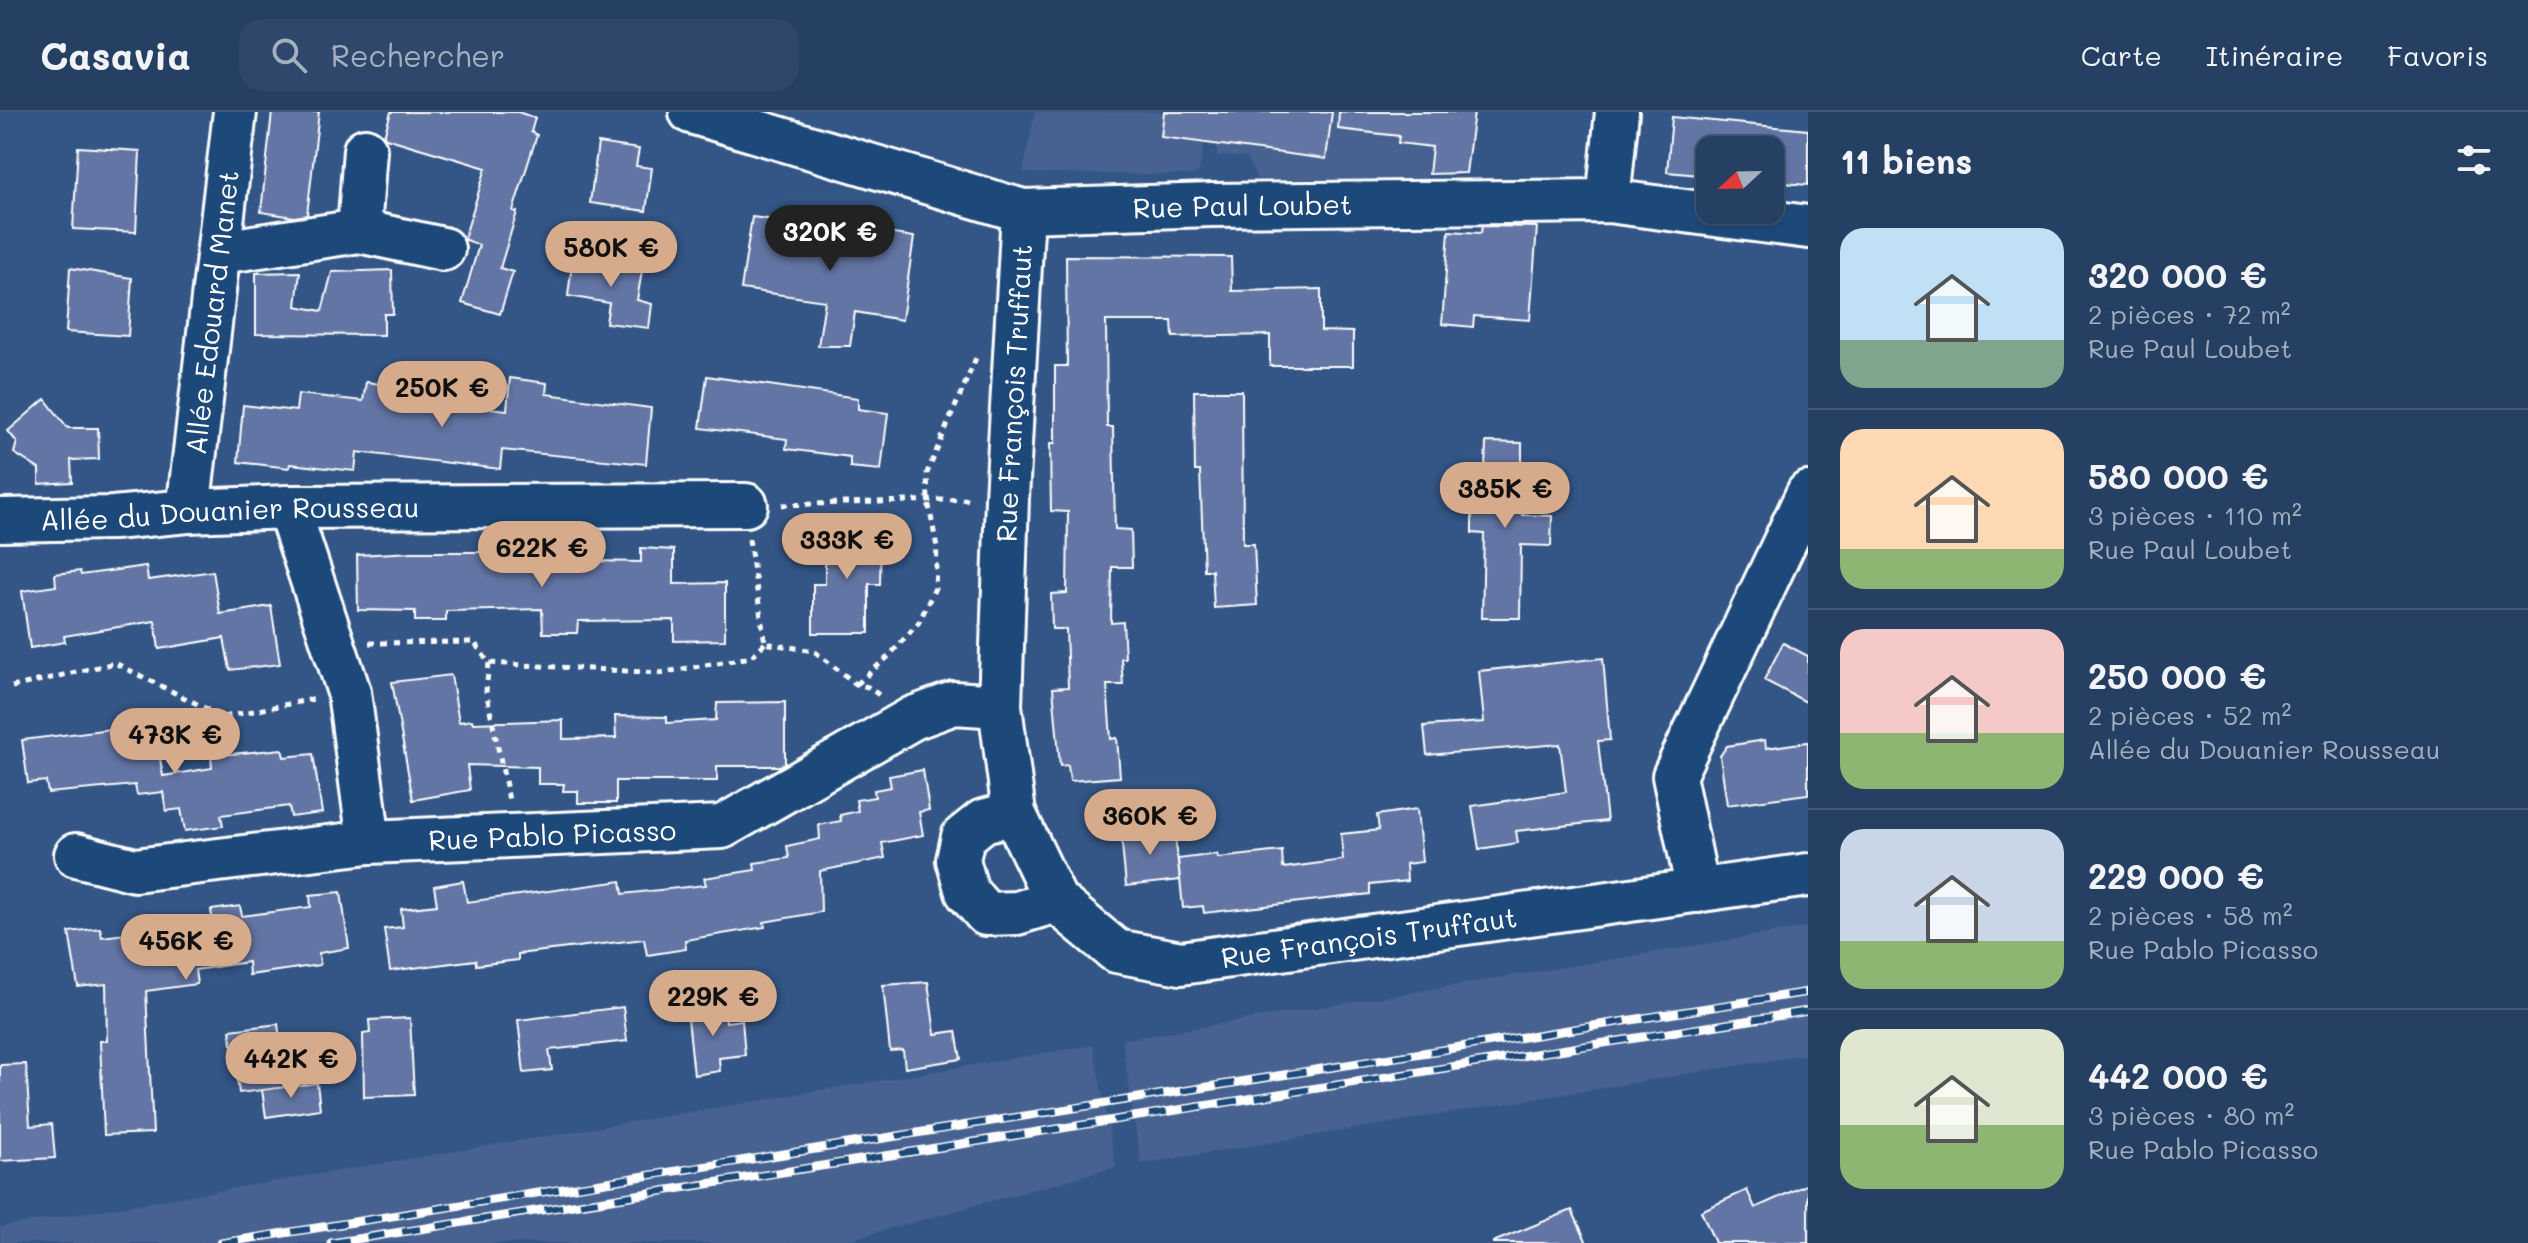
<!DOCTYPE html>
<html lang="fr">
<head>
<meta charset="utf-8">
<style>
  :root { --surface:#264064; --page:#2e476a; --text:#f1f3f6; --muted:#a4afbf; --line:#425978; --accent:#d6ab8b }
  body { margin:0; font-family:Mali,sans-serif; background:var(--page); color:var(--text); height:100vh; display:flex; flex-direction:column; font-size:30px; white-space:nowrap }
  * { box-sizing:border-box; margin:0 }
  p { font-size:26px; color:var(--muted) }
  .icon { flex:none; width:44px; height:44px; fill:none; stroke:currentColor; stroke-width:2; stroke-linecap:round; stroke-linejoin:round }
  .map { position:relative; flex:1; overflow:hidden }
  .details { display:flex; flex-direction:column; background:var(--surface); width:720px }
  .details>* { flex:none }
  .needle { width:52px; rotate:248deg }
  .buttons { position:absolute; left:1696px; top:24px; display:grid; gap:16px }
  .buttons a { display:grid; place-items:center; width:88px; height:88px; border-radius:16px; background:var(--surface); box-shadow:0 2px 6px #0004,0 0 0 2px var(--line); font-size:40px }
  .price { position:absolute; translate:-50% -68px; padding:0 18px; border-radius:28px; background:var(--accent); color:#111; font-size:26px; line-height:52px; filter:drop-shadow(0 2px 4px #0008) }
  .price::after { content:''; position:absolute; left:50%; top:48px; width:24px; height:18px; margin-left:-12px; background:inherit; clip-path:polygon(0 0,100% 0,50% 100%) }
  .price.active { background:#222; color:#fff }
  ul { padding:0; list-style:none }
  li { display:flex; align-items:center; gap:24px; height:200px; padding:0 32px }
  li+li { border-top:2px solid var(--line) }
  li span { display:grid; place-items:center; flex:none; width:224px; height:160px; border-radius:24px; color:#555 }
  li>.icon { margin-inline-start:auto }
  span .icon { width:96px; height:96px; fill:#fffc; stroke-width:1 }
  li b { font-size:34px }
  h2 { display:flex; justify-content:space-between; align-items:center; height:96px; padding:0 32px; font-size:34px }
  header { display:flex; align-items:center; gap:48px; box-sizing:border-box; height:112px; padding:0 40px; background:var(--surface); border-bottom:2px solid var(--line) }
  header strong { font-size:38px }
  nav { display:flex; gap:44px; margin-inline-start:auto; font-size:28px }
  .search { width:560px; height:72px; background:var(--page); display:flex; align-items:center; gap:20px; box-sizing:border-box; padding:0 28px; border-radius:24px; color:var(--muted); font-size:30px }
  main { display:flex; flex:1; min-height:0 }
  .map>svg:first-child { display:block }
  .built { fill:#466291 }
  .building { fill:#6475a4; stroke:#fff; stroke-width:2 }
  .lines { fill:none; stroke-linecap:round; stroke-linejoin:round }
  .minor-casing { stroke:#fff; stroke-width:48 }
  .path { stroke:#fff; stroke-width:5; stroke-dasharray:6 6; stroke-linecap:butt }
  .minor { stroke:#1f4a7a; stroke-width:42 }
  .rail-casing { stroke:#fff; stroke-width:9 }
  .rail { stroke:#1f4a7a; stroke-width:6; stroke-dasharray:18; stroke-linecap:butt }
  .labels { text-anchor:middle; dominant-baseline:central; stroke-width:8; stroke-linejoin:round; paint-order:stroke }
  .street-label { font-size:28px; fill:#fff; stroke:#1f4a7a }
</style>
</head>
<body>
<header>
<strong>Casavia</strong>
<div class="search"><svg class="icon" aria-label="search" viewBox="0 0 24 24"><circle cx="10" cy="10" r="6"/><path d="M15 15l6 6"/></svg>Rechercher</div>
<nav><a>Carte</a><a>Itinéraire</a><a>Favoris</a></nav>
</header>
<main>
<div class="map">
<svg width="1808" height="1131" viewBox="0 0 1808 1131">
  <rect width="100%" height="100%" fill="#335686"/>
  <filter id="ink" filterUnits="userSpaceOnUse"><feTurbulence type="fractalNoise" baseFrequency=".0125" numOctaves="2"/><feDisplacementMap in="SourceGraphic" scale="16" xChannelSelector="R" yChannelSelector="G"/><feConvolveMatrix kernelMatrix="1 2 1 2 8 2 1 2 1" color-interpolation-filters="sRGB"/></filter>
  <g filter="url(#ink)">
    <path class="built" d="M1035,0H1435L1427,67H1257L1246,45L1217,44V34L1204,32L1199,60L1193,63L1023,61Z
      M1808,815V942L1141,1052L1122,928Z
      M1093,933L1116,1055L837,1131H0V1115Z"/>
    <path class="building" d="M272,0H319L307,103L294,105L261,100Z
      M391,0H518L535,6L531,20L537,23L513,99L517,100L500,156L513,160L500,202L462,191L479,133L464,127L486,56L386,26L384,24Z
      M1164,0H1332L1326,47L1161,25Z
      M1339,0H1474L1466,61L1429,62L1432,35L1398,31L1399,24L1338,17Z
      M1672,5L1808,18V73L1770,70V38H1710V64L1667,60Z
      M598,31L639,37L636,54L652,56L646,99L590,91Z
      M78,35L140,39L136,120L73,117Z
      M752,105L813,113L811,128L863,134L867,118L914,125L902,208L855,200L850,234H818L825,189L741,177Z
      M1482,114L1537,115L1530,208L1474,204L1473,215L1442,212L1449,119L1481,121Z
      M573,144L643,153L637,188L652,192L649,216L606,211L609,191L568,184Z
      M1066,144L1231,145L1232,179L1321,177V219L1353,220V254H1270V223L1173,225L1172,209H1106L1107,315H1113L1115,417L1131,418L1132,455H1112L1111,511L1123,510L1125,546H1121L1123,573H1107L1111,627L1117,626L1120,665L1070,669L1068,653L1060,654L1053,576L1068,575L1066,517H1052L1051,482L1067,481L1068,400L1051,399L1050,331H1055V254H1067Z
      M70,156L132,166L128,224L66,220Z
      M392,158L393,202H384V223L256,222V161L300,160L296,194L322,199L332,160Z
      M707,264L858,286V297L888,301L881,358L850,355V345L786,337L787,327L700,316Z
      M510,266L547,271L546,282L651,296L646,352L502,338L500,357L357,340L355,359L290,352L289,356L238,350L243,293L296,299L298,282L363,289L366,270L402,275L401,286L507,298Z
      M1194,279H1242L1243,432H1254L1257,493L1214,496L1212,458H1204L1200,359H1195Z
      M45,287L68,316H98L99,347L71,348L72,370L39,372V357L14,341L17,330L8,319Z
      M1486,330L1522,331V403L1552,404L1551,434L1521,433L1520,506H1482L1484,422L1472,421V385H1484Z
      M825,416H881L880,472H869V521H813V472H825Z
      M641,436L674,438V472L725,471V528L674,529V508L578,509L577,521H543L542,497L446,499V509H415V499L358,498L357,443L413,440H542V448L641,450Z
      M146,454L148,468L213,459L220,502L271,494L280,552L230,558L224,526L159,537L155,509L64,524L65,530L30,536L22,479L56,474L55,462L80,459L81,463Z
      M1783,531L1808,544V591L1764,568Z
      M1603,546L1610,628L1598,629L1607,709L1516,719L1518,731L1479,737L1472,694L1566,680L1560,632L1427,643L1424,614L1484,610L1479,559Z
      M451,563L459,610L472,608L473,611L563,608V627L616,626L615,604L667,605V611L716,608L717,591L785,590V651L780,654H717V669H616V691H578V679H563L564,672H538V655L467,653L470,678L413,688L392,570Z
      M126,615L127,626L156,623L163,664L212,656L211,644L282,637L284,645L313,642L322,701L291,705L289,694L259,698L221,703L223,714L185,719L181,697L166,699L163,680L137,683L135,673L48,681L46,669L28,671L22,628Z
      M1765,628L1766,636L1808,630V682L1727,693L1720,644L1727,634Z
      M923,658L929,698L919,700L923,723L882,731L885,746L820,759L821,800L764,810L765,815L685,828L686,837L647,843L644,827L518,842V848L476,853V848L390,859L384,817L403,815L401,797L437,793L434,774L463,769L467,790L621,769L623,782L706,773L704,766L755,758L754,751L789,746L787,734L820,727L819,713L841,709L840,703L858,699L856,688L875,685L874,678L891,675L889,664Z
      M1417,697L1422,750L1406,752L1407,769L1370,773V782L1204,801L1203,794L1183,796L1178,747L1217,742L1218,746L1282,739L1283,756L1343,748L1341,722L1379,718L1377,703Z
      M1174,716L1180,768L1126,774L1121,722Z
      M341,780L349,836L319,841L320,853L249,863L248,850L195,858L197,872L146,879L153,1021L104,1023L100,929H107L106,872L78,875L69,820L100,816L102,825L213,811L211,798L240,794L242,804L311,795L310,783Z
      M928,870L935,922L956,919L961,947L905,956L903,938L890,939L883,873Z
      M724,893L726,910L742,908L745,943L719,946L720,959L694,963L687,897Z
      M623,895L627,929L549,938L552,958L524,961L518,908Z
      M410,906L414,983L364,985L363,922L370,921L369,908Z
      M278,912L286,975L239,981L230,918Z
      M26,952L30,1014L52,1012L55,1046L0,1049V953Z
      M317,971L320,997L266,1005L262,978Z
      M1808,1072V1131H1715L1701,1099L1747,1078L1755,1096Z
      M1572,1098L1587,1131H1493V1130Z"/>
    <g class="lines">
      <g class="minor-casing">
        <g id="minor">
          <path id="s1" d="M691,0L1023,99L1212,93L1608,89L1808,115"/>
          <path d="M1608,89L1617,0"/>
          <path d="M359,119L443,137"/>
          <path d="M220,140L359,119L365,38"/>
          <path d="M288,395L349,580L369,730"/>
          <path id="s2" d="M188,399L235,0"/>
          <path id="s3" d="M0,408L113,406L188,399L288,395L746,393"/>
          <path id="s4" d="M1014,701L983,709L963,725L958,748L967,780L986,802L1017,801L1056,789L1014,701L1000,594L1007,386L1023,99"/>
          <path id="s5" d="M76,743L135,758L369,730L722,715L913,606L954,591L1000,594"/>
          <path d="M1698,779L1674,664L1808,381"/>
          <path id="s6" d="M1056,789L1116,839L1181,851L1808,763"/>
        </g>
      </g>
      <path class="path" d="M782,393L972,387
        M749,427L765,531L814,539L856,572L868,575L879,583
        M369,531L474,530L489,551L660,561L751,545L765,531
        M489,551L486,579L509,688
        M857,572L889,544L919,510L935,476L937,435L928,389L927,361L976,246
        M12,575L115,551L223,605L314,587"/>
      <use href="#minor" class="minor"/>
      <g class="rail-casing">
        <path id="rail" d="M221,1131L1808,880
          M331,1131L1808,899"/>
      </g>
      <use href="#rail" class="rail"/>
    </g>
  </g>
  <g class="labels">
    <g class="street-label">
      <text stroke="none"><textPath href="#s1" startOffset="566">Rue Paul Loubet</textPath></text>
      <text stroke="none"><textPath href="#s2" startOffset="200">Allée Edouard Manet</textPath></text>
      <text stroke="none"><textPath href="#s4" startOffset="734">Rue François Truffaut</textPath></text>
      <text stroke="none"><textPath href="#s3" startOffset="230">Allée du Douanier Rousseau</textPath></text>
      <text stroke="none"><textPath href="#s5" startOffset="480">Rue Pablo Picasso</textPath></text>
      <text stroke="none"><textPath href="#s6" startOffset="334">Rue François Truffaut</textPath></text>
    </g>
  </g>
</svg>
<div class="buttons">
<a><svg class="needle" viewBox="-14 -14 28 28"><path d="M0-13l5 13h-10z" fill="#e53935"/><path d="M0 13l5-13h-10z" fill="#a4afbf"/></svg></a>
</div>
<b class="price active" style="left:830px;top:161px">320K €</b>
<b class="price" style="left:611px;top:177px">580K €</b>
<b class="price" style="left:442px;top:317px">250K €</b>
<b class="price" style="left:1505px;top:418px">385K €</b>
<b class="price" style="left:847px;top:469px">333K €</b>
<b class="price" style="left:542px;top:477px">622K €</b>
<b class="price" style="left:175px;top:664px">473K €</b>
<b class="price" style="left:1150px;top:745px">360K €</b>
<b class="price" style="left:186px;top:870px">456K €</b>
<b class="price" style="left:713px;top:926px">229K €</b>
<b class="price" style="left:291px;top:988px">442K €</b>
</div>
<section class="details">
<h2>11 biens<svg class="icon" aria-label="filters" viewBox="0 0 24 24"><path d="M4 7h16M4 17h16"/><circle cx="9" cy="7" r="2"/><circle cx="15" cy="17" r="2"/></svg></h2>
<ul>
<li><span style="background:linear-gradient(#bfe0f5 70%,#7fa58c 0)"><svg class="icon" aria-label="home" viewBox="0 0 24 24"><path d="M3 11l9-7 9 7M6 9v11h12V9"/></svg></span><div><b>320 000 €</b><p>2 pièces · 72 m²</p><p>Rue Paul Loubet</p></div></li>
<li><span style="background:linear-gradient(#ffd9b3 75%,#8fb573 0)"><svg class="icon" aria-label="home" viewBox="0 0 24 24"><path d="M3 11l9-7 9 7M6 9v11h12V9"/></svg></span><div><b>580 000 €</b><p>3 pièces · 110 m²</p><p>Rue Paul Loubet</p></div></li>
<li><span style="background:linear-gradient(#f6c9c9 65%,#8fb573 0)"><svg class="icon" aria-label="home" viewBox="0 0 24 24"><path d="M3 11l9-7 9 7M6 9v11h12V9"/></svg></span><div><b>250 000 €</b><p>2 pièces · 52 m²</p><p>Allée du Douanier Rousseau</p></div></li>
<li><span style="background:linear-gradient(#c9d6e8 70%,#8fb573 0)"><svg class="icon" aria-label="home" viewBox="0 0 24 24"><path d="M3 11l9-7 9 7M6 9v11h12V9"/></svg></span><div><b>229 000 €</b><p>2 pièces · 58 m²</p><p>Rue Pablo Picasso</p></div></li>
<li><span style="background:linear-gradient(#dfe7d0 60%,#8fb573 0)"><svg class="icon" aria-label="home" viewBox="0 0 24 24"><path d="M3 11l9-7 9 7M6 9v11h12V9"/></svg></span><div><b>442 000 €</b><p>3 pièces · 80 m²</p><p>Rue Pablo Picasso</p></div></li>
</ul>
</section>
</main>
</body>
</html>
